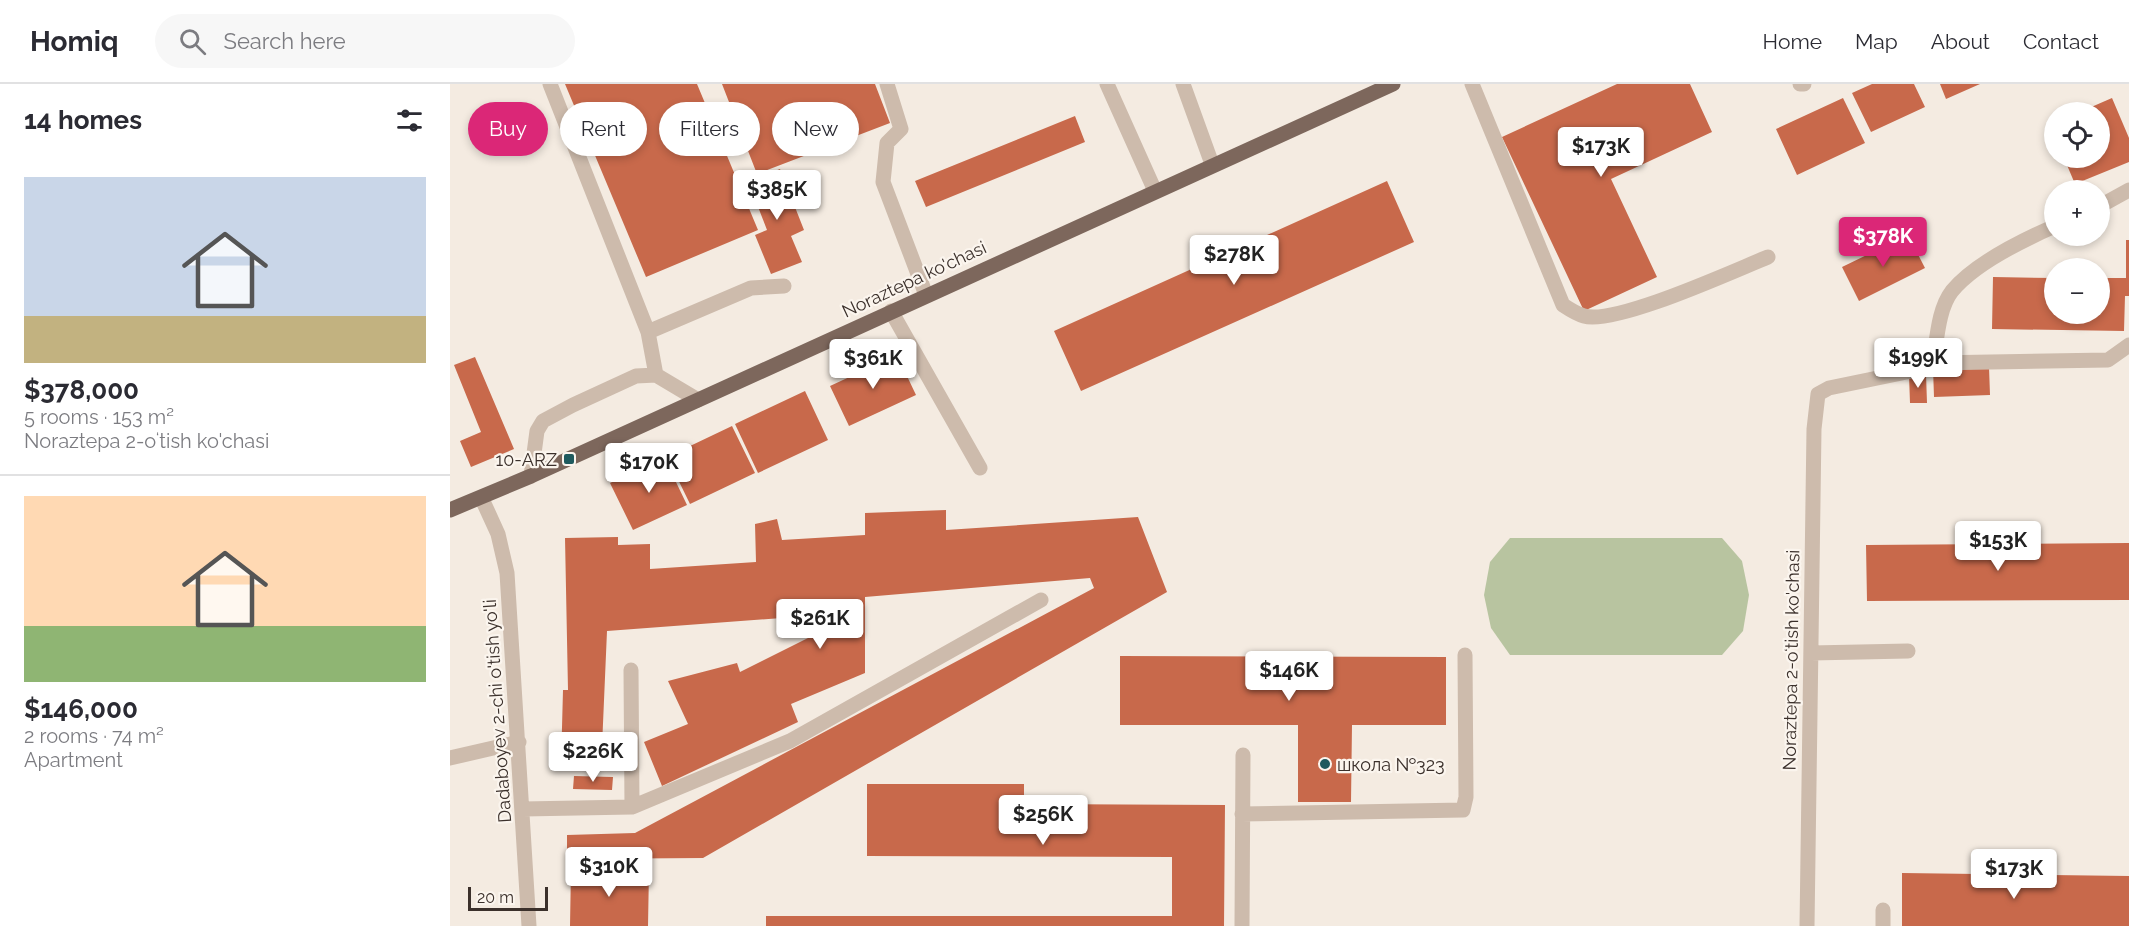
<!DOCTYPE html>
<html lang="en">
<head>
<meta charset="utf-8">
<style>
  :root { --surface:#fff; --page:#f7f7f7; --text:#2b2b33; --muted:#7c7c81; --line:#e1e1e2; --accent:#db2777 }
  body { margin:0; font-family:Raleway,sans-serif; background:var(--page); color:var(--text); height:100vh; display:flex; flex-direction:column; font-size:22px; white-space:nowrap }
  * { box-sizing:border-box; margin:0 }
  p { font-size:20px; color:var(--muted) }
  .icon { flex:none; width:33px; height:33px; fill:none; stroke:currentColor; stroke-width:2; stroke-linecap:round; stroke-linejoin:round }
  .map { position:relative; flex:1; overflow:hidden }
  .drawer { display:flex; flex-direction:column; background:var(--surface); width:450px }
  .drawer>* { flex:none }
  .guide { position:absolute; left:18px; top:18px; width:570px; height:54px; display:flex; gap:12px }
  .buttons { position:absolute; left:1594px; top:18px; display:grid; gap:12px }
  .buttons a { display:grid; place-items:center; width:66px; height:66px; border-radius:50%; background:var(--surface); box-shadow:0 3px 9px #0003; font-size:30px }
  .scale { position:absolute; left:18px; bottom:15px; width:80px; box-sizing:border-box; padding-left:6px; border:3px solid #3b302b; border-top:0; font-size:16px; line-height:21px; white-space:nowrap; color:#3b302b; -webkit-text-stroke:4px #fbf5ee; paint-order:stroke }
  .price { position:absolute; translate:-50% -51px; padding:0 14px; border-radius:6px; background:#fff; color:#222; font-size:20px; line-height:39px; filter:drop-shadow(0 2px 3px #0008) }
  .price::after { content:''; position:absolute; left:50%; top:36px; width:18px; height:14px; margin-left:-9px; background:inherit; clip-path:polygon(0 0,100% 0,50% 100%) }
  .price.current { background:var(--accent); color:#fff }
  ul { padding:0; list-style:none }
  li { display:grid; align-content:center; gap:12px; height:318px; padding:0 24px }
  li+li { border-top:2px solid var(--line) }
  li span { display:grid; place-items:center; height:186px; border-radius:0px; color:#555 }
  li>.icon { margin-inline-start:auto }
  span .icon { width:108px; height:108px; fill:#fffc; stroke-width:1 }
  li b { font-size:26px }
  h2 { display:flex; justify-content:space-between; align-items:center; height:72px; padding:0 24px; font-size:26px }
  .chip { padding:0 21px; border-radius:27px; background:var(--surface); box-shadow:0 3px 9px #0003; font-size:21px; line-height:54px }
  .chip.current { background:var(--accent); color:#fff }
  header { display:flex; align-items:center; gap:36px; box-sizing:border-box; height:84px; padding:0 30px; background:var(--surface); border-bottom:2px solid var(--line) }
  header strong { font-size:28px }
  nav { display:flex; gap:33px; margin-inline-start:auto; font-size:21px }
  .search { width:420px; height:54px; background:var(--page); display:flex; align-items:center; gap:15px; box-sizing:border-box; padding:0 21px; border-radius:33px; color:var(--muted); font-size:22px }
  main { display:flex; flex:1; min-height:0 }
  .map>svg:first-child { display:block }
  .green { fill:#b8c4a0 }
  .building { fill:#c8694b }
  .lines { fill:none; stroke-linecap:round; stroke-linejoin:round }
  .minor { stroke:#cdbbac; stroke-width:15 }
  .major { stroke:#7d675c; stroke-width:15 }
  .poi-dot { fill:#1f5a5e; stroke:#fbf5ee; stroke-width:2 }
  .labels { text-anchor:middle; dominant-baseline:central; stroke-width:4.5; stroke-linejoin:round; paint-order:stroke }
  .street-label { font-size:18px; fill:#3b302b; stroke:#fbf5ee }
  .poi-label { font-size:18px; fill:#3b302b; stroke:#fbf5ee; text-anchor:end }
</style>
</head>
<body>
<header>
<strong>Homiq</strong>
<div class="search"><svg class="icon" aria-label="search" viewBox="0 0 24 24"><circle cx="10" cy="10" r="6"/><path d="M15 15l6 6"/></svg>Search here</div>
<nav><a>Home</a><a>Map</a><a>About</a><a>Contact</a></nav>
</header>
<main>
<section class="drawer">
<h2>14 homes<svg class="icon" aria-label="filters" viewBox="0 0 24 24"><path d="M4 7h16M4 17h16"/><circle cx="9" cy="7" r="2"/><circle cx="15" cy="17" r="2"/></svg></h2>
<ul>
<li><span style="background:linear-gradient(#c9d6e8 75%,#c2b280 0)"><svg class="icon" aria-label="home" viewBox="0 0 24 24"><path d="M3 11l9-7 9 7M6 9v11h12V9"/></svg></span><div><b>$378,000</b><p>5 rooms · 153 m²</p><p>Noraztepa 2-oʻtish ko'chasi</p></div></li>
<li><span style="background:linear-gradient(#ffd9b3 70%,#8fb573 0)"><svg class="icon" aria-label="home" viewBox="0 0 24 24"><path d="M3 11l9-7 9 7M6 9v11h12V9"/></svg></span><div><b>$146,000</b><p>2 rooms · 74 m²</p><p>Apartment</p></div></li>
</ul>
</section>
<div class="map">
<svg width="1679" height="842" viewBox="0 0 1679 842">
  <rect width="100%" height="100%" fill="#f4ebe1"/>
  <path class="green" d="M1060,454H1272L1292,477L1299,511L1293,547L1272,571H1060L1041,544L1034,511L1040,478Z"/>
  <path class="building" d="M115,0H247L308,146L196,193Z
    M272,0H425L440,39L307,90Z
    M1167,0H1240L1262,48L1161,95L1207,193L1134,227L1052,53Z
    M1422,0H1464L1475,23L1421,48L1402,9Z
    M1490,0H1530L1496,15Z
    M1393,14L1415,59L1347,91L1326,45Z
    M1662,14L1679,54V78L1625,100L1614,74H1650V28H1641L1639,24Z
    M625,32L635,58L476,123L465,97Z
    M330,85L354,146L341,152L352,178L321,190L305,151L317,146L298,97Z
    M937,97L964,158L631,307L604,247Z
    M1458,151L1475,184L1409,217L1392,183Z
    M1676,156H1679V212H1675L1674,247L1542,245L1543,193L1605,194V230H1650V194H1676Z
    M447,271L466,311L399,342L380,302Z
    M25,273L64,365L21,383L10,357L31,348L4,281Z
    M1539,283L1540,311L1484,313L1483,284Z
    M1476,290L1477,319H1460L1459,291Z
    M355,307L378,356L308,389L285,340Z
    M282,342L305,389L240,420L217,373Z
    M214,373L237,421L183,446L160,399Z
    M496,426V446L688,433L717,508L253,774L117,775V751L185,749L644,504L640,494L415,513V589L341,620L348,638L212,702L194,658L238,640L218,597L287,579L290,588L360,553L358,532L157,547L151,686L111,681L113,606H118L115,454L168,453V461L200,460V485L306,478L305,440L327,435L332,456L415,451V429Z
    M1679,459V516L1417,517L1416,461Z
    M670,572L996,573V641H902L901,718H848V641H670Z
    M124,692L163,693L162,706L123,705Z
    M417,700H574V720L775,721L774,842H316V832H722V773L417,772Z
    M121,785L199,786L198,842H120Z
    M1452,789L1679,792V842H1452Z"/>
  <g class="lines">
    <path class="minor" d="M100,0L198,248L206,291
      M437,0L451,45L437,59L433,98L476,211
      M657,0L705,107
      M733,0L762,80
      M1022,0L1113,221C1119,225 1127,230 1134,232C1166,241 1283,187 1318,173
      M1350,0H1354
      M1650,122L1679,106
      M441,227L530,384
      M198,248L301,204L334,202
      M1483,279C1487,256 1488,225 1502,207C1525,179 1573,156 1605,142
      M81,392L87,347L93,337L123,321L186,292L206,291L248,316
      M32,415L48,450L57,489L79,842
      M1361,569L1458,567
      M0,674L69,658
      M182,723L340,657L591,516
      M73,725L182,723L181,586
      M792,730L1013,726L1016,713L1015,571
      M792,842L793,671
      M1357,842L1364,345L1368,310L1379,304L1476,284L1483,279L1658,276L1679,261
      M1433,842V826"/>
    <path class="major" d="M0,426L81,392L943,0"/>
  </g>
  <g class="poi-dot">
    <rect x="113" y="369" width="12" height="12" rx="3"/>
    <circle cx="875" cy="680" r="6"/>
  </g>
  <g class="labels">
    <g class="street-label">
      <text transform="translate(464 195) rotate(-25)">Noraztepa ko'chasi</text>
      <text transform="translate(1341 576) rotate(-89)">Noraztepa 2-oʻtish ko'chasi</text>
      <text transform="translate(47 627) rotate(-94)">Dadaboyev 2-chi o'tish yo'li</text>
    </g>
    <g class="poi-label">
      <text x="107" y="375">10-ARZ</text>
      <text x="887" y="680" text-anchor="start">школа №323</text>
    </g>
  </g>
</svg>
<div class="buttons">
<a><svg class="icon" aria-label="locate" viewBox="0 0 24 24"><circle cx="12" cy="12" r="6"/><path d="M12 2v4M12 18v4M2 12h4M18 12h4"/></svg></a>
<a>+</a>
<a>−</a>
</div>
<div class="scale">20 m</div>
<b class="price" style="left:1151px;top:94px">$173K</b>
<b class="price" style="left:327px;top:137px">$385K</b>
<b class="price current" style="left:1433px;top:184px">$378K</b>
<b class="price" style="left:784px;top:202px">$278K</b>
<b class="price" style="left:1468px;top:305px">$199K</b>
<b class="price" style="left:423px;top:306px">$361K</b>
<b class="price" style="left:199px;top:410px">$170K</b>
<b class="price" style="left:1548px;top:488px">$153K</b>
<b class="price" style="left:370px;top:566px">$261K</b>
<b class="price" style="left:839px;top:618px">$146K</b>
<b class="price" style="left:143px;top:699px">$226K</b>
<b class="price" style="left:593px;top:762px">$256K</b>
<b class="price" style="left:159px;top:814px">$310K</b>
<b class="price" style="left:1564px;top:816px">$173K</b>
<div class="guide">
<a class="chip current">Buy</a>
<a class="chip">Rent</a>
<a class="chip">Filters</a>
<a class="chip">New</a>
</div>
</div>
</main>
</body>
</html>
